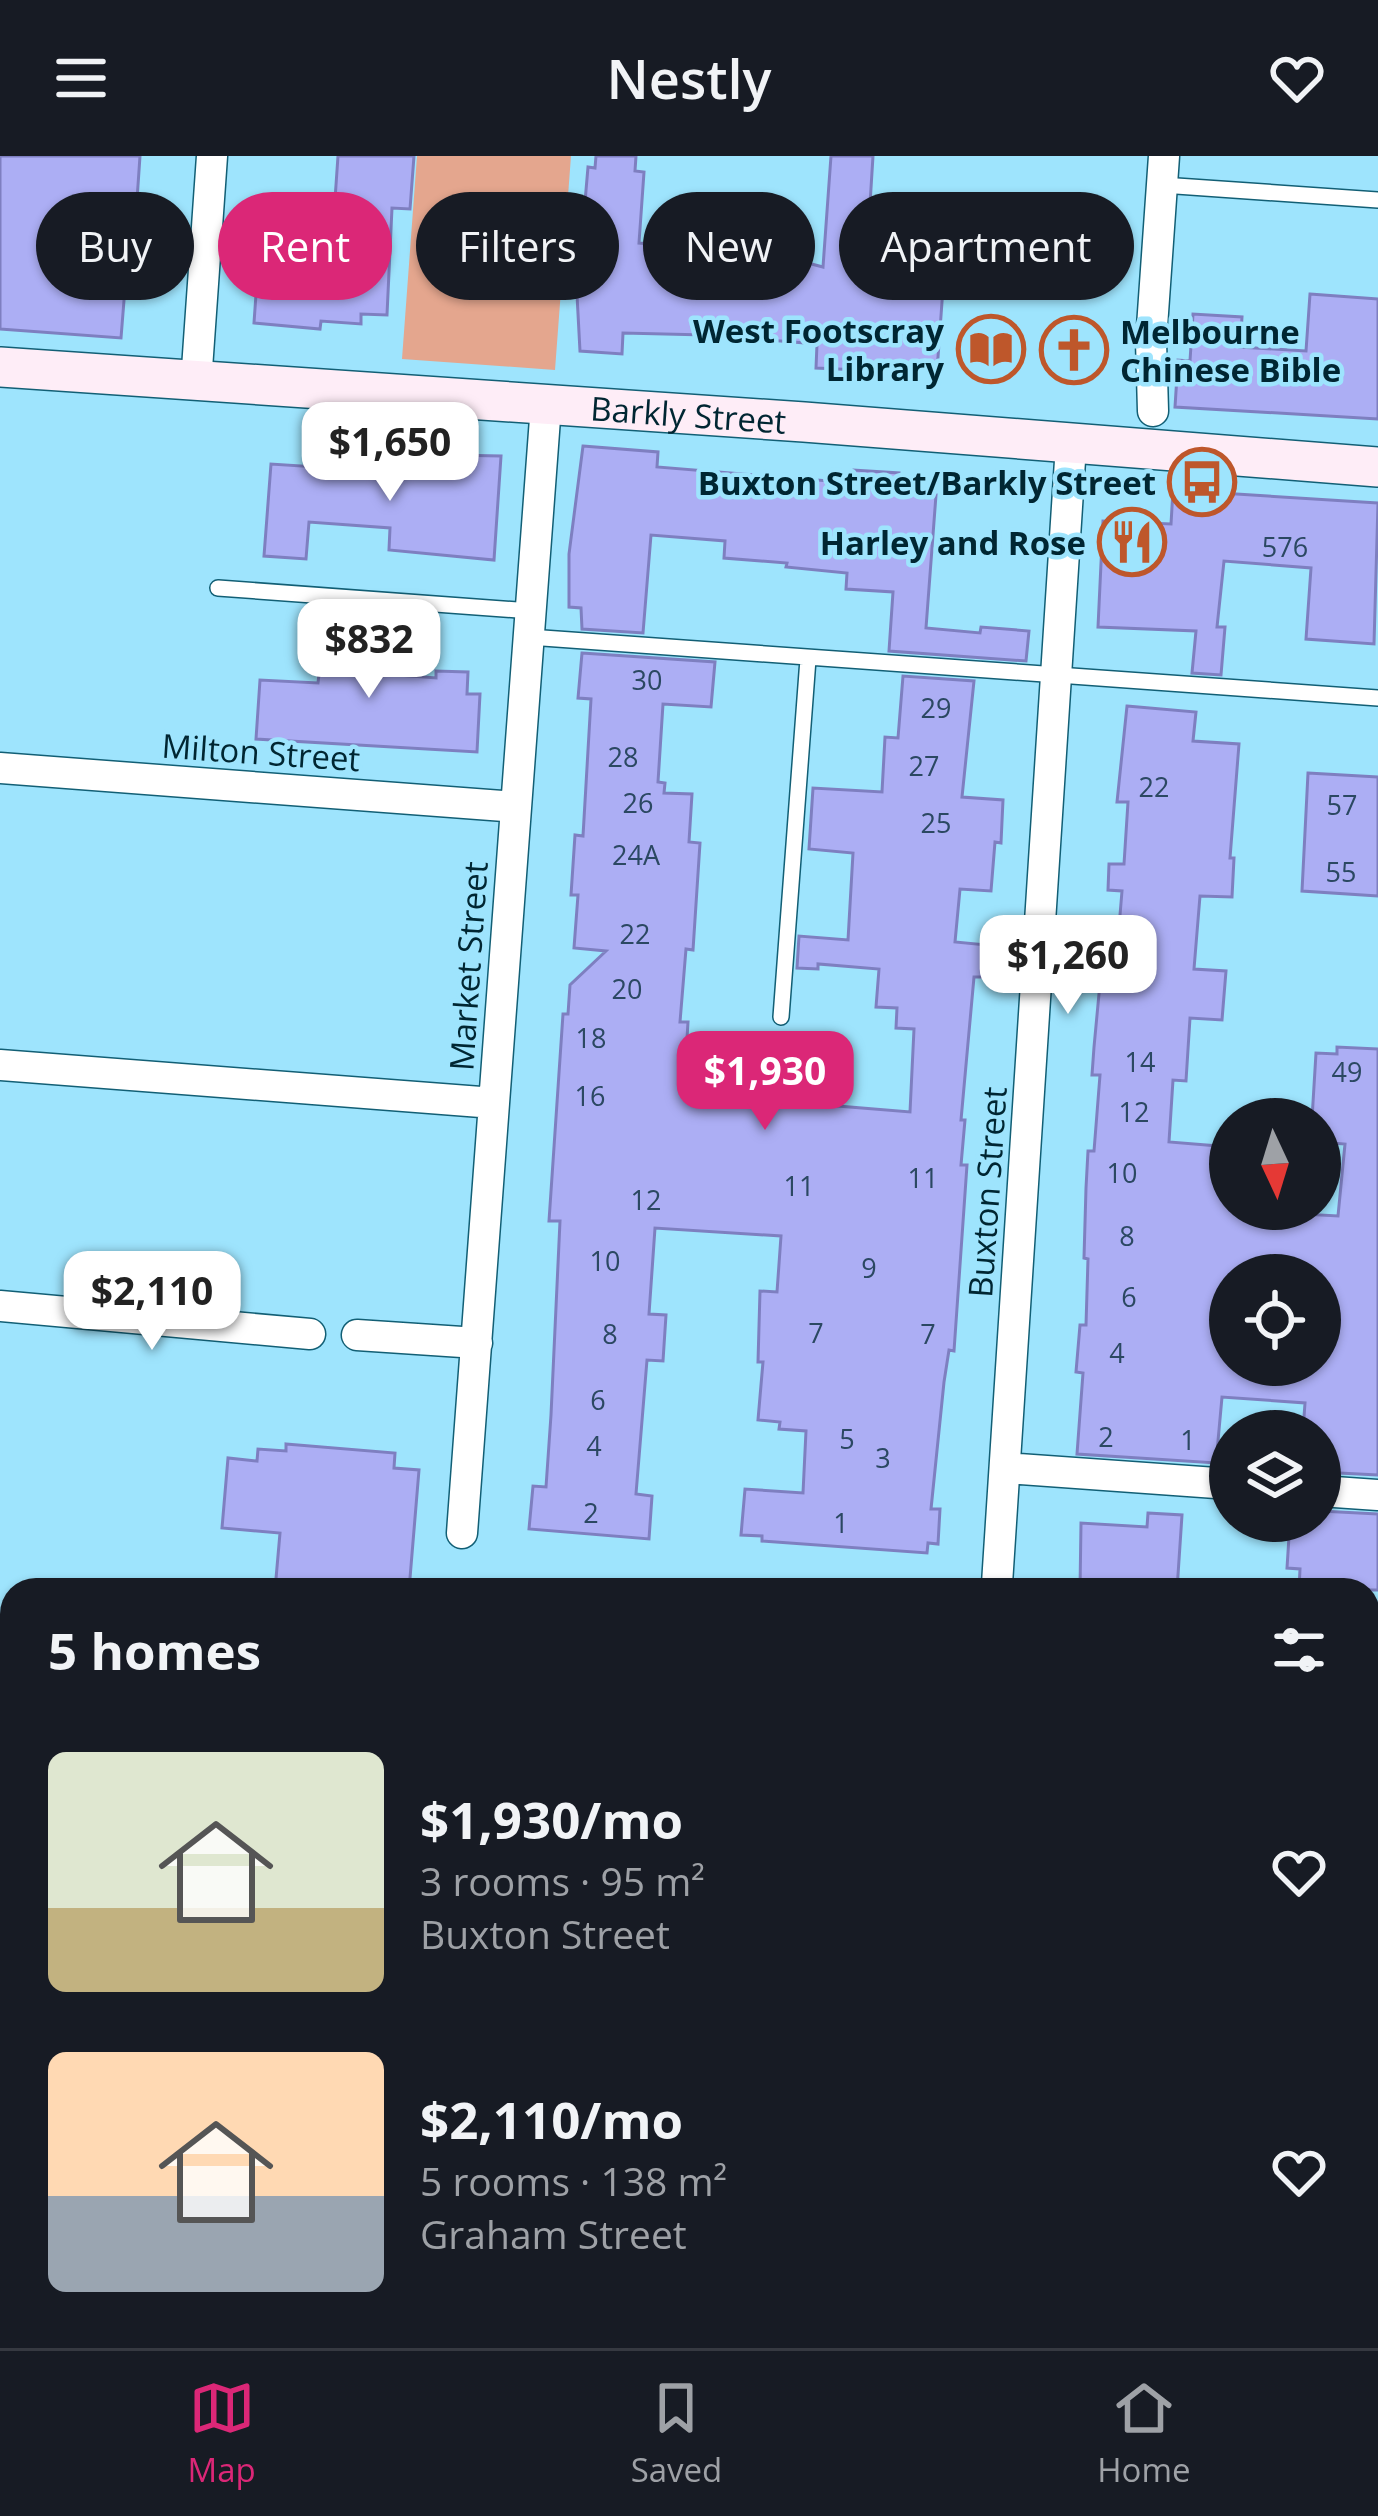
<!DOCTYPE html>
<html lang="en">
<head>
<meta charset="utf-8">
<style>
  :root { --surface:#171b24; --page:#242831; --text:#f1f3f6; --muted:#9ea1a6; --line:#363941; --accent:#db2777 }
  body { margin:0; font-family:"Open Sans",sans-serif; background:var(--page); color:var(--text); height:100vh; display:flex; flex-direction:column; font-size:45px; white-space:nowrap }
  * { box-sizing:border-box; margin:0 }
  p { font-size:39px; color:var(--muted) }
  .icon { flex:none; width:66px; height:66px; fill:none; stroke:currentColor; stroke-width:2; stroke-linecap:round; stroke-linejoin:round }
  .map { position:relative; flex:1; overflow:hidden }
  .side { position:absolute; left:0px; top:1422px; width:1380px; height:771px; display:flex; flex-direction:column; background:var(--surface); border-radius:36px 36px 0 0; box-shadow:0 3px 9px #0004 }
  .side>* { flex:none }
  .hud { position:absolute; left:36px; top:36px; width:1308px; height:108px; display:flex; gap:24px }
  .needle { width:78px; rotate:176deg }
  .fabs { position:absolute; left:1209px; top:942px; display:grid; gap:24px }
  .fabs a { display:grid; place-items:center; width:132px; height:132px; border-radius:50%; background:var(--surface); box-shadow:0 3px 9px #0004; font-size:60px }
  .price { position:absolute; translate:-50% -102px; padding:0 27px; border-radius:24px; background:#fff; color:#222; font-size:39px; line-height:78px; filter:drop-shadow(0 3px 6px #0008) }
  .price::after { content:''; position:absolute; left:50%; top:72px; width:36px; height:27px; margin-left:-18px; background:inherit; clip-path:polygon(0 0,100% 0,50% 100%) }
  .price.current { background:var(--accent); color:#fff }
  ul { padding:0; list-style:none }
  li { display:flex; align-items:center; gap:36px; height:300px; padding:0 48px }
  li span { display:grid; place-items:center; flex:none; width:336px; height:240px; border-radius:18px; color:#555 }
  li>.icon { margin-inline-start:auto }
  span .icon { width:144px; height:144px; fill:#fffc; stroke-width:1 }
  li b { font-size:51px }
  h2 { display:flex; justify-content:space-between; align-items:center; height:144px; padding:0 48px; font-size:51px }
  .pill { padding:0 42px; border-radius:54px; background:var(--surface); box-shadow:0 3px 9px #0004; font-size:42px; line-height:108px }
  .pill.current { background:var(--accent); color:#fff }
  header { display:flex; justify-content:space-between; align-items:center; height:156px; padding:0 48px; background:var(--surface); font-size:54px; font-weight:600 }
  .menu { display:flex; justify-content:space-around; align-items:center; height:168px; border-top:3px solid var(--line); background:var(--surface); font-size:33px; color:var(--muted) }
  .menu a { display:grid; justify-items:center; gap:6px }
  .menu .current { color:var(--accent) }
  .map>svg:first-child { display:block }
  .green { fill:#e4a68e }
  .building { fill:#acaef4; stroke:#7e7fc0; stroke-width:3; fill-rule:evenodd }
  .lines { fill:none; stroke-linecap:round; stroke-linejoin:round }
  .lane-casing { stroke:#125f75; stroke-width:18 }
  .street-casing { stroke:#125f75; stroke-width:33 }
  .secondary-casing { stroke:#125f75; stroke-width:42 }
  .lane { stroke:#fff; stroke-width:15 }
  .street { stroke:#fff; stroke-width:30 }
  .secondary { stroke:#feedf7; stroke-width:39 }
  .labels { text-anchor:middle; dominant-baseline:central; stroke-width:9; stroke-linejoin:round; paint-order:stroke }
  .number-label { font-size:27px; fill:#2b4862 }
  .poi-label { font-size:33px; font-weight:bold; fill:#002632; stroke:#9ee4fd; text-anchor:end }
  .street-label { font-size:33px; fill:#002632; stroke:#9ee4fd }
</style>
</head>
<body>
<header><svg class="icon" aria-label="menu" viewBox="0 0 24 24"><path d="M4 6h16M4 12h16M4 18h16"/></svg>Nestly<svg class="icon" aria-label="heart" viewBox="0 0 24 24"><path d="M12 20l-8-8c-3-5 5-10 8-4 3-6 11-1 8 4z"/></svg></header>
<div class="map">
<svg width="1378" height="2192" viewBox="0 0 1378 2192">
  <rect width="100%" height="100%" fill="#9ee4fd"/>
  <path class="green" d="M417,0H571L555,214L402,203Z
    M1368,1644H1378V1992L1368,2133Z
    M1047,2181H1365L1364,2192H1023Z"/>
  <path class="building" d="M0,0H140L137,44H132L121,182L0,173Z
    M338,0H414L410,53L392,52L387,159L361,158V168L321,165L320,173L254,167L262,53L334,58Z
    M596,0H636L635,15L644,16L639,87L740,94V88L770,89V97L823,111L831,0H873L865,128L943,132L937,215L859,209V214L816,212L817,188L706,179L623,177L622,198L580,195L577,139L588,11L595,12Z
    M1310,138L1378,143V263L1175,251L1178,204L1190,205L1193,158L1242,161L1240,191L1306,195Z
    M583,290L658,296L657,311L853,327L854,314L899,317L898,337L936,339L926,472L980,477L981,471L1029,475L1026,505L889,495L893,436L846,433L847,417L786,411L787,407L724,402L725,385L651,379L643,477L582,473L581,452L569,451V398Z
    M448,299L501,300L494,404L389,394L390,372L309,366L306,403L264,400L271,308L332,312L333,306L357,308L358,300L448,305Z
    M1173,334L1378,347L1374,488L1306,483L1311,412L1224,405L1217,471H1225L1221,519L1192,517L1196,475L1098,471L1103,365L1171,368Z
    M336,453L375,456L372,517L436,522V515L468,516L467,538H480L477,596L256,583L260,524L318,527L319,518L328,519L331,468H335Z
    M582,497L715,506L711,551L663,548L658,626L665,627L664,637L692,638L689,686L700,687L693,794L686,793L680,866H688L684,932L764,939L765,923L797,925L796,939L826,940V949L910,956L914,873L896,872L897,852L876,851L879,813L818,808V813L797,812L799,780L848,784L853,697L809,693L813,632L882,636L885,581L898,582L903,520L974,525L962,641L1003,644L1001,687L995,686L991,735L960,733L955,786L987,789L984,821H974L961,964H965L961,1009H967L954,1195L949,1194L944,1226L931,1353H940L938,1388L928,1387L927,1397L762,1385V1380L741,1379L745,1333L803,1337L806,1275L779,1273L780,1266L758,1264L763,1206H758L760,1135L777,1136L781,1080L655,1072L649,1158L666,1159L663,1205L647,1204L636,1338L652,1340L649,1383L529,1373L533,1330L546,1331L551,1259L560,1065H549L563,858H568L570,829L606,795L574,792L578,739H571L575,679L583,680L591,543L578,542Z
    M1127,550L1196,556L1193,585L1239,588L1230,702H1234L1232,741L1200,740L1194,813L1226,815L1222,864L1190,862L1186,925L1173,924L1169,986L1230,991V1054L1338,1060L1345,988L1320,986V963H1312L1316,897L1337,898V891L1378,893V1319L1320,1316V1275H1303L1305,1247L1222,1241L1216,1307L1077,1298L1083,1217L1076,1216L1080,1169H1086L1088,1103L1084,1102L1086,1032L1088,995H1094L1100,919H1092L1094,891L1102,806L1116,807L1122,735L1108,734L1109,708H1124L1128,646H1117ZM1230,1119H1320V1209H1230Z
    M1308,617L1378,621V740L1302,735Z
    M286,1288L395,1297L394,1312L419,1314L409,1434H275L280,1377L222,1372L228,1302L257,1305L258,1293L286,1295Z
    M1320,1355L1378,1358V1434H1299L1300,1413L1287,1412L1290,1365H1320Z
    M1148,1357L1182,1359L1177,1434H1080L1081,1367L1147,1371Z"/>
  <g class="lines">
    <g class="lane-casing">
      <path id="lane" d="M1162,29L1378,44
        M218,432L531,455
        M529,481L1378,542
        M781,861L808,503"/>
    </g>
    <g class="street-casing">
      <path id="street" d="M196,227L212,0
        M1153,255L1151,185L1164,0
        M0,612L516,651
        M0,909L494,947
        M0,1150L310,1178
        M357,1179L477,1187
        M1005,1312L1230,1328
        M1320,1335L1378,1339
        M462,1377L546,249
        M997,1428L1071,289
        M338,2192L343,2181
        M637,2192L642,2181"/>
    </g>
    <g class="secondary-casing">
      <g id="secondary">
        <path id="s1" d="M0,211L804,266L1378,311"/>
        <path d="M0,1716L12,1722"/>
        <path d="M875,2181L896,2192"/>
      </g>
    </g>
    <use href="#lane" class="lane"/>
    <use href="#street" class="street"/>
    <use href="#secondary" class="secondary"/>
  </g>
  <defs>
    <g id="library-ring" transform="scale(3.45)"><circle r="9.5" fill="#9ee4fd" stroke="#be572b" stroke-width="1.5"/><path d="M-6-4Q-3-5.5-.7-3.5V5Q-3 3-6 4ZM6-4Q3-5.5 .7-3.5V5Q3 3 6 4Z" fill="#be572b"/></g>
    <g id="church-ring" transform="scale(3.45)"><circle r="9.5" fill="#9ee4fd" stroke="#be572b" stroke-width="1.5"/><path d="M-1.2-6h2.4v3.5h3.3v2.4h-3.3V6h-2.4V-.1h-3.3v-2.4h3.3Z" fill="#be572b"/></g>
    <g id="bus-ring" transform="scale(3.45)"><circle r="9.5" fill="#9ee4fd" stroke="#be572b" stroke-width="1.5"/><path d="M-5-6H5V4H4V6H2V4H-2V6H-4V4H-5ZM-3.5-4V0h7V-4ZM-3.5 1.2v1.5H-2V1.2ZM2 1.2v1.5H3.5V1.2Z" fill="#be572b"/></g>
    <g id="restaurant-ring" transform="scale(3.45)"><circle r="9.5" fill="#9ee4fd" stroke="#be572b" stroke-width="1.5"/><path d="M-5-6h1v4h1v-4h1v4h1v-4h1v5L-1.5 .5V6h-2V.5L-5-1ZM5-6V6H3V1.5H1.5Q1.5-4 5-6Z" fill="#be572b"/></g>
  </defs>
  <g fill-rule="evenodd">
    <use href="#library-ring" x="991" y="193"/>
    <use href="#church-ring" x="1074" y="194"/>
    <use href="#bus-ring" x="1202" y="326"/>
    <use href="#restaurant-ring" x="1132" y="386"/>
  </g>
  <g class="labels">
    <g class="number-label">
      <text x="1285" y="390">576</text>
      <text x="647" y="523">30</text>
      <text x="936" y="551">29</text>
      <text x="623" y="600">28</text>
      <text x="924" y="609">27</text>
      <text x="1154" y="630">22</text>
      <text x="638" y="646">26</text>
      <text x="1342" y="648">57</text>
      <text x="936" y="666">25</text>
      <text x="636" y="698">24A</text>
      <text x="1341" y="715">55</text>
      <text x="635" y="777">22</text>
      <text x="627" y="832">20</text>
      <text x="591" y="881">18</text>
      <text x="1140" y="905">14</text>
      <text x="1347" y="915">49</text>
      <text x="590" y="939">16</text>
      <text x="1134" y="955">12</text>
      <text x="1122" y="1016">10</text>
      <text x="923" y="1021">11</text>
      <text x="799" y="1029">11</text>
      <text x="646" y="1043">12</text>
      <text x="1127" y="1079">8</text>
      <text x="605" y="1104">10</text>
      <text x="869" y="1111">9</text>
      <text x="1129" y="1140">6</text>
      <text x="816" y="1176">7</text>
      <text x="610" y="1177">8</text>
      <text x="928" y="1177">7</text>
      <text x="1117" y="1196">4</text>
      <text x="598" y="1243">6</text>
      <text x="1106" y="1280">2</text>
      <text x="847" y="1282">5</text>
      <text x="1188" y="1283">1</text>
      <text x="594" y="1289">4</text>
      <text x="883" y="1301">3</text>
      <text x="591" y="1356">2</text>
      <text x="841" y="1366">1</text>
    </g>
    <g class="poi-label">
      <text x="944" y="174">West Footscray<tspan x="944" dy="38">Library</tspan></text>
      <text x="1120" y="175" text-anchor="start">Melbourne<tspan x="1120" dy="38">Chinese Bible</tspan></text>
      <text x="1156" y="326">Buxton Street/Barkly Street</text>
      <text x="1086" y="386">Harley and Rose</text>
    </g>
    <g class="street-label">
      <text stroke="none"><textPath href="#s1" startOffset="690">Barkly Street</textPath></text>
      <text transform="translate(261 596) rotate(4)">Milton Street</text>
      <text transform="translate(468 810) rotate(-86)">Market Street</text>
      <text transform="translate(987 1036) rotate(-86)">Buxton Street</text>
    </g>
  </g>
</svg>
<div class="fabs">
<a><svg class="needle" viewBox="-14 -14 28 28"><path d="M0-13l5 13h-10z" fill="#e53935"/><path d="M0 13l5-13h-10z" fill="#9ea1a6"/></svg></a>
<a><svg class="icon" aria-label="locate" viewBox="0 0 24 24"><circle cx="12" cy="12" r="6"/><path d="M12 2v4M12 18v4M2 12h4M18 12h4"/></svg></a>
<a><svg class="icon" aria-label="layers" viewBox="0 0 24 24"><path d="M12 4l9 5-9 5-9-5zM3 14l9 5 9-5"/></svg></a>
</div>
<b class="price" style="left:390px;top:348px">$1,650</b>
<b class="price" style="left:369px;top:545px">$832</b>
<b class="price" style="left:1068px;top:861px">$1,260</b>
<b class="price current" style="left:765px;top:977px">$1,930</b>
<b class="price" style="left:152px;top:1197px">$2,110</b>
<div class="hud">
<a class="pill">Buy</a>
<a class="pill current">Rent</a>
<a class="pill">Filters</a>
<a class="pill">New</a>
<a class="pill">Apartment</a>
</div>
<section class="side">
<h2>5 homes<svg class="icon" aria-label="filters" viewBox="0 0 24 24"><path d="M4 7h16M4 17h16"/><circle cx="9" cy="7" r="2"/><circle cx="15" cy="17" r="2"/></svg></h2>
<ul>
<li><span style="background:linear-gradient(#dfe7d0 65%,#c2b280 0)"><svg class="icon" aria-label="home" viewBox="0 0 24 24"><path d="M3 11l9-7 9 7M6 9v11h12V9"/></svg></span><div><b>$1,930/mo</b><p>3 rooms · 95 m²</p><p>Buxton Street</p></div><svg class="icon" aria-label="heart" viewBox="0 0 24 24"><path d="M12 20l-8-8c-3-5 5-10 8-4 3-6 11-1 8 4z"/></svg></li>
<li><span style="background:linear-gradient(#ffd9b3 60%,#9aa5b1 0)"><svg class="icon" aria-label="home" viewBox="0 0 24 24"><path d="M3 11l9-7 9 7M6 9v11h12V9"/></svg></span><div><b>$2,110/mo</b><p>5 rooms · 138 m²</p><p>Graham Street</p></div><svg class="icon" aria-label="heart" viewBox="0 0 24 24"><path d="M12 20l-8-8c-3-5 5-10 8-4 3-6 11-1 8 4z"/></svg></li>
</ul>
</section>
</div>
<nav class="menu">
<a class="current"><svg class="icon" aria-label="map" viewBox="0 0 24 24"><path d="M3 6l6-2 6 2 6-2v14l-6 2-6-2-6 2zM9 4v14M15 6v14"/></svg>Map</a>
<a><svg class="icon" aria-label="saved" viewBox="0 0 24 24"><path d="M7 4h10v16l-5-4-5 4z"/></svg>Saved</a>
<a><svg class="icon" aria-label="home" viewBox="0 0 24 24"><path d="M3 11l9-7 9 7M6 9v11h12V9"/></svg>Home</a>
</nav>
</body>
</html>
